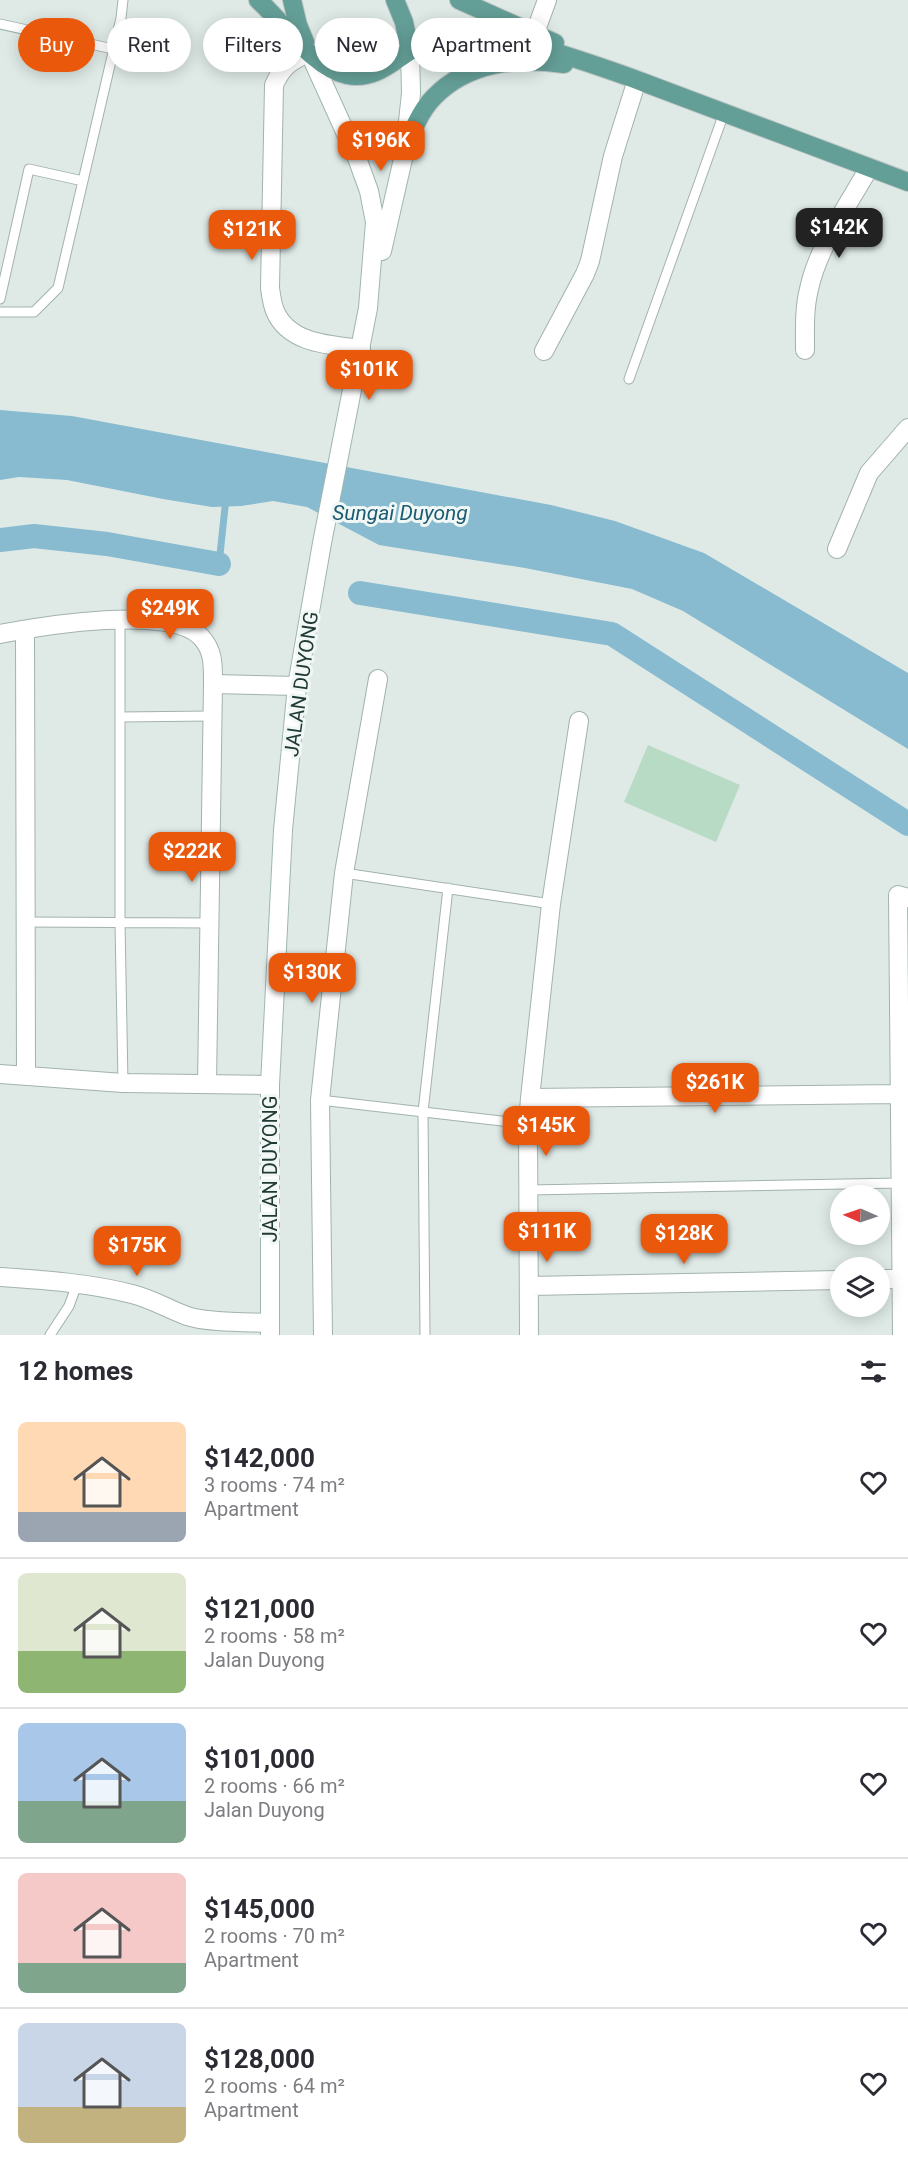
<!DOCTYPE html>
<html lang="en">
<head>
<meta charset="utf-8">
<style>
  :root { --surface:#fff; --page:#f7f7f7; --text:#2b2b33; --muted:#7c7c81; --line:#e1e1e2; --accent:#ea580c }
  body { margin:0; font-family:Roboto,sans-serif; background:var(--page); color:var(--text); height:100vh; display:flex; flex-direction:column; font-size:22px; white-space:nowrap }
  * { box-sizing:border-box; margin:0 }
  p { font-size:20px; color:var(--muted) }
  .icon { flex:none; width:33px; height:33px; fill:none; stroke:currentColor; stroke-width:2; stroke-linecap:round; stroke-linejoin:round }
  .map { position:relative; height:1335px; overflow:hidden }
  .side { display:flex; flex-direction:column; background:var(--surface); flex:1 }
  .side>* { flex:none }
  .top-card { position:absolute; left:18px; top:18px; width:600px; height:54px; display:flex; gap:12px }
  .needle { width:39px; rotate:272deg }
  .fabs { position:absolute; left:830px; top:1185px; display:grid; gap:12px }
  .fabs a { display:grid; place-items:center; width:60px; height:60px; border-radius:50%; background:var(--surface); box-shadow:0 3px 15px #0003; font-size:30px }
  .price { position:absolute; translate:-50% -51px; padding:0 14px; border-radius:12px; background:var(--accent); color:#fff; font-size:20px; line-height:39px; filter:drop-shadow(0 2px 3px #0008) }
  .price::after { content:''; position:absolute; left:50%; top:36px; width:18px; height:14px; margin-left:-9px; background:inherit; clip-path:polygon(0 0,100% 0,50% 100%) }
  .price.selected { background:#222; color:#fff }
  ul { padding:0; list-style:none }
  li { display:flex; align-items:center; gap:18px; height:150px; padding:0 18px }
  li+li { border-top:2px solid var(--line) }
  li span { display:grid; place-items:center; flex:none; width:168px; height:120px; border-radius:9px; color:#555 }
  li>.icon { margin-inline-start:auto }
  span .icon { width:72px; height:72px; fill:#fffc; stroke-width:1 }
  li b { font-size:26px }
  h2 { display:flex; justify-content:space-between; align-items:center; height:72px; padding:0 18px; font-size:26px }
  .pill { padding:0 21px; border-radius:27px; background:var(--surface); box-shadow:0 3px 15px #0003; font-size:21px; line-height:54px }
  .pill.selected { background:var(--accent); color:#fff }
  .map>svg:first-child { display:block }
  .green { fill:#b8dbc6 }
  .water { fill:#88bbcf }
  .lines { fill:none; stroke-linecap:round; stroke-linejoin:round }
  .stream { stroke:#88bbcf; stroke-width:7 }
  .canal { stroke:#88bbcf; stroke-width:24 }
  .lane-casing { stroke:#a2b2ae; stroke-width:11 }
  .street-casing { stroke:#a2b2ae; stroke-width:20 }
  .secondary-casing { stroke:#9fb6b0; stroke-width:20 }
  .primary-casing { stroke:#bcc4c3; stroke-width:20 }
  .lane { stroke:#fff; stroke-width:9 }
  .street { stroke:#fff; stroke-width:18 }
  .secondary { stroke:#fff; stroke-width:18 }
  .primary { stroke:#649f97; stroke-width:18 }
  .labels { text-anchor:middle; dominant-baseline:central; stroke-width:6; stroke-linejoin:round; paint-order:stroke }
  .street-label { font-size:20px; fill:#213a36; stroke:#f0f7f4 }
  .water-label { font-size:21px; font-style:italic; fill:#1c5b74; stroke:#f0f7f4 }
</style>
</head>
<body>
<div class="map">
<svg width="908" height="1335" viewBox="0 0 908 1335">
  <rect width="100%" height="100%" fill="#dfeae7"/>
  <path class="green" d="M648,745L740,785L716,842L624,802Z"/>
  <path class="water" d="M0,410L72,416L551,505L615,521L704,553L908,673V749L683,611L632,589L525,568L379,545L307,507L273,501L241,506L212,507L163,499L67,480L19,477L0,480Z"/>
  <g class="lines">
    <path class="stream" d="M219,564L226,498"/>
    <path class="canal" d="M0,540L34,536L107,544L219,564
      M360,593L612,634L908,824"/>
    <g class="lane-casing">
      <path id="lane" d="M0,24L113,49
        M0,299L29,169L83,181
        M0,312H34L58,288L121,18L123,0
        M629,379L724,113
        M120,620V923L123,1083
        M120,717L211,716
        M344,873L551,904
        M26,922L210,923
        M320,1100L528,1124
        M529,1190L901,1183
        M50,1335L69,1306L77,1284
        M425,1335L423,1112L448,888"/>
    </g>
    <g class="street-casing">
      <path id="street" d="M535,33L547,0
        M309,52C290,62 283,65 274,85L270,288C271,295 272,304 275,311C289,344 330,345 361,349
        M805,350C805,329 804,309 809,289C818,247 848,205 869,168
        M544,351L585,274L590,261L613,156L637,80
        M837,549L869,473L908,428
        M25,630L26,1075
        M0,634C41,626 172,604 201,637C214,651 213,666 213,684L297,686
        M0,1074L123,1083L270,1085
        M207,1084L213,684
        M530,1098L900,1094
        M0,1277C44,1280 89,1283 132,1294C152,1299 168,1309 187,1316C208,1323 247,1322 270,1323
        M879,1279H908
        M529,1286L840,1280
        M323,1335L320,1100L344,873L378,679
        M529,1335L528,1124L530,1098L551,904L579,721
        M902,1335L898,895L908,898"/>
    </g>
    <g class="secondary-casing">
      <path id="secondary" d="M382,251L405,150L411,93L410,51
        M270,1335V1085L283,830L297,686L322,543L368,308L375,222L369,191L357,158L309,52"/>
    </g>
    <g class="primary-casing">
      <path id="primary" d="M258,0C283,22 313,68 347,75C380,82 400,52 428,41C449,32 472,30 494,33C510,36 527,43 542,48C577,59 611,70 645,83C733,116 820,149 908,182
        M292,0L298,25L305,42
        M395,0L404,22L410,51
        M459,0L555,43
        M405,150C412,132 420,111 434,97C468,62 518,57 564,64"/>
    </g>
    <use href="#lane" class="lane"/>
    <use href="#street" class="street"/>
    <use href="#secondary" class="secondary"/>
    <use href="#primary" class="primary"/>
  </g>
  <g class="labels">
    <g class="street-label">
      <text transform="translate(301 684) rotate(-82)">JALAN DUYONG</text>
      <text transform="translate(270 1169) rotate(-90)">JALAN DUYONG</text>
    </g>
    <g class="water-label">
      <text x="400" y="513">Sungai Duyong</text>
    </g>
  </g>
</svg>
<div class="fabs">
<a><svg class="needle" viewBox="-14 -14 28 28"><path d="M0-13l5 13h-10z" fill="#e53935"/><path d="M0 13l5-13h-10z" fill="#7c7c81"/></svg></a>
<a><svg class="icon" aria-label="layers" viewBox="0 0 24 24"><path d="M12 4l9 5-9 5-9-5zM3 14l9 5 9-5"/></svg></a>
</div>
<b class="price" style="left:381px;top:172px">$196K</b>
<b class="price selected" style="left:839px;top:259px">$142K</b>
<b class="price" style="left:252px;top:261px">$121K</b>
<b class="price" style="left:369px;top:401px">$101K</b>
<b class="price" style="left:170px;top:640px">$249K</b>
<b class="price" style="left:192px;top:883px">$222K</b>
<b class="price" style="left:312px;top:1004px">$130K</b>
<b class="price" style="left:715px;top:1114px">$261K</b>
<b class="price" style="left:546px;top:1157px">$145K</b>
<b class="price" style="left:547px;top:1263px">$111K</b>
<b class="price" style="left:684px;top:1265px">$128K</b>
<b class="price" style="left:137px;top:1277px">$175K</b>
<div class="top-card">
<a class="pill selected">Buy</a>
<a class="pill">Rent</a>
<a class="pill">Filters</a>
<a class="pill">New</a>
<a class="pill">Apartment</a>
</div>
</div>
<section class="side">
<h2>12 homes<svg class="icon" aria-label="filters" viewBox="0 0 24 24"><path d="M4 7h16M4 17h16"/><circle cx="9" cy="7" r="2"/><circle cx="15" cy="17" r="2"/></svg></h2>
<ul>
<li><span style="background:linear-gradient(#ffd9b3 75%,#9aa5b1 0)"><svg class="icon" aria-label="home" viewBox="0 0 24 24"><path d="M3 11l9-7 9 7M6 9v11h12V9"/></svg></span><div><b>$142,000</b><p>3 rooms · 74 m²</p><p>Apartment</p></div><svg class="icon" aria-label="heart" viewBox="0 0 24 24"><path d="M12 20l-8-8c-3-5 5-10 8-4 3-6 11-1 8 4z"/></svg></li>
<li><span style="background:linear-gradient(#dfe7d0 65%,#8fb573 0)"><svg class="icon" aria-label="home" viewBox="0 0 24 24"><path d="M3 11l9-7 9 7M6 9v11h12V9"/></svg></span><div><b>$121,000</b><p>2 rooms · 58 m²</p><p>Jalan Duyong</p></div><svg class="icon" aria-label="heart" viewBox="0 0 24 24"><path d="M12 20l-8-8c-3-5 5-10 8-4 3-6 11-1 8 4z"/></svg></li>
<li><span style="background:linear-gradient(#a9c7e8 65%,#7fa58c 0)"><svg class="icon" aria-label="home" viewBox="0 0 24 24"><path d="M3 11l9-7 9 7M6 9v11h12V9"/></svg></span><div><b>$101,000</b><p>2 rooms · 66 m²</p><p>Jalan Duyong</p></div><svg class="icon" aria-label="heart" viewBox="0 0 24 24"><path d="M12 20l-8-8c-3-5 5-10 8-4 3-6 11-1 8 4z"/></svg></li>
<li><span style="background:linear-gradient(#f6c9c9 75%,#7fa58c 0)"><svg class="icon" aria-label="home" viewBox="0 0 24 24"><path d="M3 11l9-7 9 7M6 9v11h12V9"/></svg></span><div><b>$145,000</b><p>2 rooms · 70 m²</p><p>Apartment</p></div><svg class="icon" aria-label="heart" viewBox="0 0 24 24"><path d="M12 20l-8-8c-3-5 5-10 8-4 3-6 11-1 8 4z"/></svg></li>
<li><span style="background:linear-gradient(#c9d6e8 70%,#c2b280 0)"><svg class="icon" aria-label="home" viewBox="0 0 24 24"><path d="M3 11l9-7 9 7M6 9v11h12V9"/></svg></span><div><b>$128,000</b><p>2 rooms · 64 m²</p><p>Apartment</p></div><svg class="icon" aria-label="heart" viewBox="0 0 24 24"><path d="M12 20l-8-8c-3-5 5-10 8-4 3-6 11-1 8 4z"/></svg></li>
</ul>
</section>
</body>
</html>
